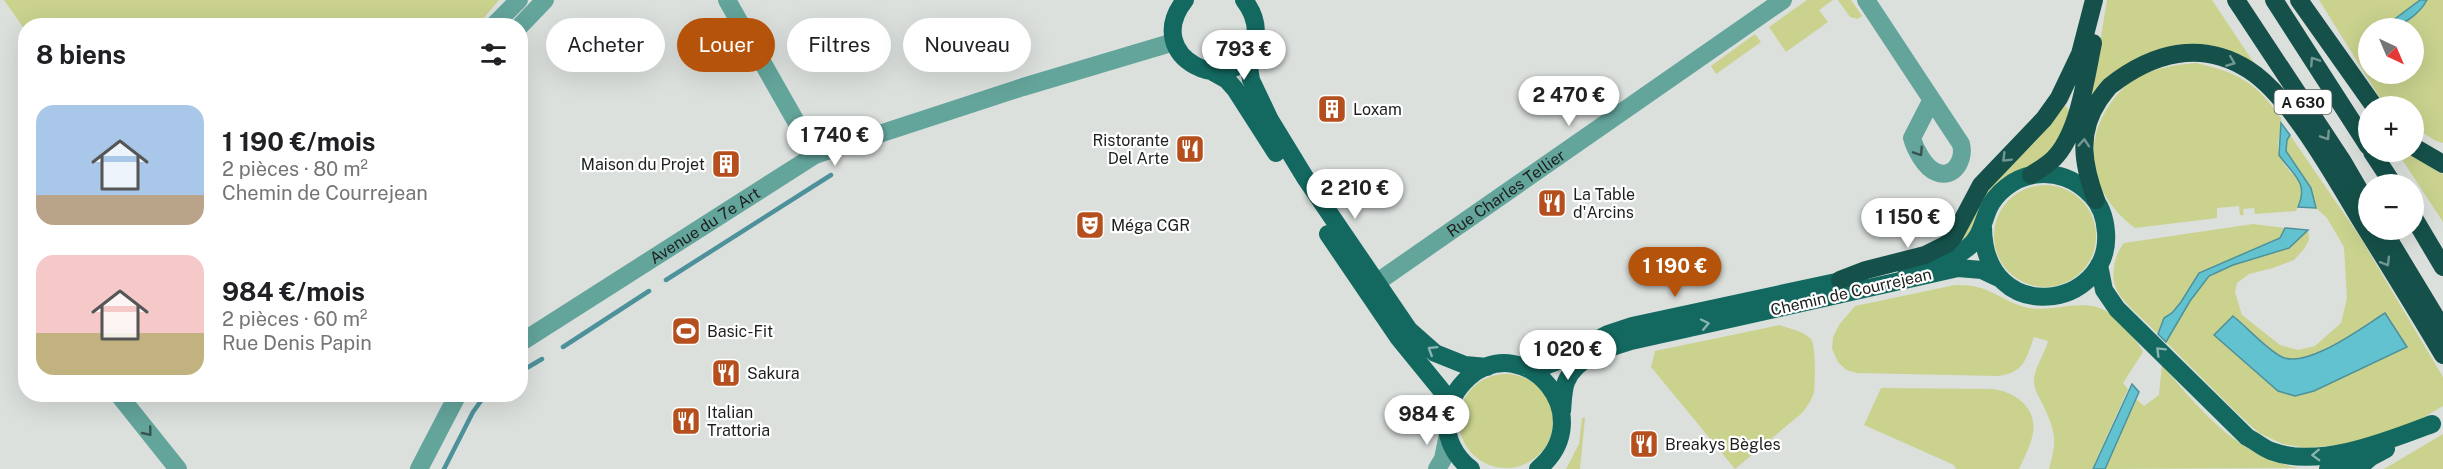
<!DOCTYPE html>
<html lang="fr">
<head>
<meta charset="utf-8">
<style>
  :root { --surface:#fff; --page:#f2f2f2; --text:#202124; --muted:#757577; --accent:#b45309 }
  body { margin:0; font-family:"Public Sans",sans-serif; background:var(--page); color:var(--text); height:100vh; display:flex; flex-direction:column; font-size:22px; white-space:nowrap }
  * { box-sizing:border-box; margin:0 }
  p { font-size:20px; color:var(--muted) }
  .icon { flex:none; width:33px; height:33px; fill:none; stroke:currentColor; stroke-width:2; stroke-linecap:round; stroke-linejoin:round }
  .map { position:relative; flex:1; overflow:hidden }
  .sheet { position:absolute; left:18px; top:18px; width:510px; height:384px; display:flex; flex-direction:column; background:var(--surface); border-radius:24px; box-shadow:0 6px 24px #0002 }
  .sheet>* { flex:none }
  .hud { position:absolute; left:546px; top:18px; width:570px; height:54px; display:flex; gap:12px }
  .needle { width:39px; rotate:136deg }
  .buttons { position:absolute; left:2358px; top:18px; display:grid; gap:12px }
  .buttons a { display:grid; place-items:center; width:66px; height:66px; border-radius:50%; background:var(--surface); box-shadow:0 6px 24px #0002; font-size:30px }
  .price { position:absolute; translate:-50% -51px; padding:0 14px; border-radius:21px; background:#fff; color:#222; font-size:20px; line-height:39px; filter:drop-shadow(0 2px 3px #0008) }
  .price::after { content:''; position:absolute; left:50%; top:36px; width:18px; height:14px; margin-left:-9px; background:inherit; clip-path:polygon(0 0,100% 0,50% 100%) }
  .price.active { background:var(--accent); color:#fff }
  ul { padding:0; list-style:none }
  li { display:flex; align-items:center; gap:18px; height:150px; padding:0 18px }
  li span { display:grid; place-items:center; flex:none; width:168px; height:120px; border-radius:18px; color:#555 }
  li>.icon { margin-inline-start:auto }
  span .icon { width:72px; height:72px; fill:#fffc; stroke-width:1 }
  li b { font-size:26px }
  h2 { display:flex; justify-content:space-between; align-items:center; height:72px; padding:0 18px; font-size:26px }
  .chip { padding:0 21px; border-radius:27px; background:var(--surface); box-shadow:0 6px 24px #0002; font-size:21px; line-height:54px }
  .chip.active { background:var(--accent); color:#fff }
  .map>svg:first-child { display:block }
  .green { fill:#cad28e; fill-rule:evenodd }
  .water { fill:#62c2d0; stroke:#4d919b; stroke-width:1.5 }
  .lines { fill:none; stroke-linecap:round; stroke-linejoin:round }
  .stream { stroke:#4d919b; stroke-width:4.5 }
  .minor { stroke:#63a49b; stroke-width:18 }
  .major { stroke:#136960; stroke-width:18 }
  .highway { stroke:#15514a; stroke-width:18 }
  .oneway { stroke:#739792 }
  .oneway2 { stroke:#395450 }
  .oneway3 { stroke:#89b4b0 }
  .labels { text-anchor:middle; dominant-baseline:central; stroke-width:4.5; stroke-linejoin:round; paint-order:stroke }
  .shield { fill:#fff; stroke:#616262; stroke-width:1.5 }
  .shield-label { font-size:15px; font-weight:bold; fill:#1d1f1e }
  .poi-label { font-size:16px; fill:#1d1f1e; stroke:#fff; text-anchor:start }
  .street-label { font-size:16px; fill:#1d1f1e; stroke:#fff }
</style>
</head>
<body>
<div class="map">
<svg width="2443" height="469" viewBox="0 0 2443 469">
  <rect width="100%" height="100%" fill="#dbe0dd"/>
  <path class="green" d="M4,0H499L482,20L475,25L26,26L25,30Z
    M1807,0H1833L1819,10L1828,22L1786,52L1769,27Z
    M1838,0H1851L1862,16L1858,19L1850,17Z
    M2107,0H2212L2254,63L2169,48L2081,118L2099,49Z
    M2319,0H2443V143L2436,141L2414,127V106H2385ZM2368,28H2414V74H2368Z
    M1755,34L1761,42L1716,74L1711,66Z
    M2196,63C2238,73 2255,81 2281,118C2282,129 2275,146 2280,157C2293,183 2312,177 2296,211L2255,214L2254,208L2243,209L2244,215H2240L2239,206L2217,208V218L2135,228C2094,197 2080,151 2108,107C2116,94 2128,82 2142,75C2159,67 2177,65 2196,63Z
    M2064,104L2070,111L2063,139L2032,168L1966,243L1962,237L1993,181Z
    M2290,135L2360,237L2443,377V406L2411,425L2359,443L2307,448L2283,444L2259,433L2235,411L2166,342L2190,301L2209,276L2233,265L2289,248L2308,230L2309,240L2304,249L2294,260L2273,268L2249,274L2237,283L2235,292L2242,315L2280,345L2298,350L2315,346L2341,323L2347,298L2344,247L2327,218L2316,208L2311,188L2286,151L2287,140ZM2385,313L2407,347L2314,391L2295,396L2215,335L2234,316C2248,329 2263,346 2280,356C2305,371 2364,327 2385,313Z
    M2397,152C2414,151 2428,168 2443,174V222Z
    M1994 236a51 51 0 1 1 102 0a51 51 0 1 1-102 0Z
    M2253,224L2285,228L2281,238L2199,273L2181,302L2172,313L2164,318L2158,334C2147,322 2121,302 2116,288C2110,274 2115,254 2124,243Z
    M1955,285C1989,284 1996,298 2024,307C2051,314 2083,297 2106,311C2111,314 2116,320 2120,324C2129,333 2137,340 2143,352L2123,383L2128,389L2092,469H2049C2057,440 2056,433 2044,407C2040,398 2034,391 2034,381C2034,368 2045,353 2048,341L2034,337C2026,359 2024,373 1998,376L1857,373L1846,370L1838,362L1832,349L1833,337L1839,325L1855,306Z
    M1780,325C1789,329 1804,331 1811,339C1816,346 1815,382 1814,392C1812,400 1807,407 1802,413L1735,469L1651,367L1655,351Z
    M2162,365C2200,410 2239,458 2300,468L2105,469L2136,399L2144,406L2159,395Z
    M1459 421a47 47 0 1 1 94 0a47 47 0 1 1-94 0Z
    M1881,388L1993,389C2015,392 2037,407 2033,433C2031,445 2024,458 2019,469H1956L1954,465L1864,425Z
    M1582,418H1585L1580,469H1566L1579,444Z
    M2443,434V469H2384Z"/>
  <path class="water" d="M2420,0H2427C2419,15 2399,29 2383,28Z
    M2281,123L2290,135L2287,140L2286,151L2311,188L2316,208L2298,207C2309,182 2293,175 2279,155Z
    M2285,228L2308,230L2289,248L2233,265L2209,276L2190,301L2166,342L2158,334L2164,318L2172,313L2181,302L2199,273L2280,238Z
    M2385,313L2407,347L2314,391L2295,396L2278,391L2214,335L2233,316C2248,328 2263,346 2280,356C2305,371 2364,326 2385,313Z
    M2132,384L2139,392L2105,469H2093Z"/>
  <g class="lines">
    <path class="stream" d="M666,280L831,175
      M563,347L649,291
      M520,372L542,359
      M444,469L473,412L486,394"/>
    <g class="minor">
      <path d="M727,0L815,155"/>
      <path d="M1866,0L1961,144C1965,159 1954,180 1936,172C1925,168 1915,149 1912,138L1931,101"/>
      <path d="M493,26L519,0"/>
      <path d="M520,26L545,0"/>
      <path id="s1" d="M1376,283L1783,0"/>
      <path id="s2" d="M520,343L815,155L1023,87L1174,42"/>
      <path d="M118,394L178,469"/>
      <path d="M419,469L458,394"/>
      <path d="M1437,469L1443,459L1448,434"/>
    </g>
    <path class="major" d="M1185,0C1139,58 1235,102 1254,44C1259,27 1254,13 1244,0
      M1252,47L1249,67L1251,80L1270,120L1306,179L1409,330L1435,353L1465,365L1487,367
      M1211,71L1227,80L1235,89L1276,153
      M1328,234L1398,337L1442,391L1448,410
      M2099,265L2104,290L2117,309L2247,437C2255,441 2263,448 2271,451C2319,469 2387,441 2432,424
      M1906,268C1926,264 1950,262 1966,249C1980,239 1982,225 1988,210C1995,193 2014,178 2033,175C2055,171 2076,179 2091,195C2101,205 2105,218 2106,232C2112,309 1984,329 1983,227
      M1520,366L1547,365L1555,362L1608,334L1632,326L1855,278
      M1562,411C1563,401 1563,390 1566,382C1576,357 1608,348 1631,341L1958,268L1982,270L1999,278
      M1471,469C1455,457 1445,438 1447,417C1449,401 1457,388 1469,377C1526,329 1601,417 1538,469
      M2328,469L2358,459
      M2357,469L2371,457L2386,449"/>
    <path class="highway" d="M2236,0L2343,162L2368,205
      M2274,0L2368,146
      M2299,0L2374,106
      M2414,147L2443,164
      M2372,152L2393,184
      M2031,175C2040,169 2050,164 2057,155C2079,129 2086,77 2093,43
      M2096,200C2083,165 2077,133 2099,100C2103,95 2106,90 2110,86C2152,53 2201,39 2249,70C2290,96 2334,176 2360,219C2388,264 2416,309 2443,355
      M2414,218L2443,267
      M2383,230L2443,329
      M1840,280L1866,270L1925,255L1947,244L1954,236L1981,185L2044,119L2059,98L2080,54L2094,0"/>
  </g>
  <defs><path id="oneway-chevron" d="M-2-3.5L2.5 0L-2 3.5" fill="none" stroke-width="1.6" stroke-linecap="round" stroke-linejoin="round" transform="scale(1.5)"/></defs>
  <g class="oneway">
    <use href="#oneway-chevron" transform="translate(2314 61) rotate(-123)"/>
    <use href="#oneway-chevron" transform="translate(2231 62) rotate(22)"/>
    <use href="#oneway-chevron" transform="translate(2326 136) rotate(57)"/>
    <use href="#oneway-chevron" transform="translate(2084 143) rotate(-86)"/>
    <use href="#oneway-chevron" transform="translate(2006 158) rotate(135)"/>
    <use href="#oneway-chevron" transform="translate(2386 262) rotate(59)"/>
  </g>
  <g class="oneway2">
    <use href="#oneway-chevron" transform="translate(1919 152) rotate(57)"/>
    <use href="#oneway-chevron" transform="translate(148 432) rotate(51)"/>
  </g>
  <g class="oneway3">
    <use href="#oneway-chevron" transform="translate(1705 324) rotate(-12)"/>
    <use href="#oneway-chevron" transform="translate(1432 350) rotate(-148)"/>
    <use href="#oneway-chevron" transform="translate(2160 351) rotate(-135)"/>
    <use href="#oneway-chevron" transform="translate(2316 455) rotate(178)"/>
  </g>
  <defs>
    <g id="building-square" transform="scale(1.5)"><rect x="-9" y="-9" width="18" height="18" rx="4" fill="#b5501e" stroke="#fff"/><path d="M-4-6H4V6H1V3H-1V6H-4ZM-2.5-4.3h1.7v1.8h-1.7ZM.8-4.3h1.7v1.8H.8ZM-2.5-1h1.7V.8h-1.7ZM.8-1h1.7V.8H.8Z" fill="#fff"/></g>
    <g id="restaurant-square" transform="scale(1.5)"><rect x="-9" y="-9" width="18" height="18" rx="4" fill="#b5501e" stroke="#fff"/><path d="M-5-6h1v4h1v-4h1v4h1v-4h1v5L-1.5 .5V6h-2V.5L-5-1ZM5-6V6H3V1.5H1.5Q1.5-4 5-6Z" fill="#fff"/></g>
    <g id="theatre-square" transform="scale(1.5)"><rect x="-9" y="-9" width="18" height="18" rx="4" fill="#b5501e" stroke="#fff"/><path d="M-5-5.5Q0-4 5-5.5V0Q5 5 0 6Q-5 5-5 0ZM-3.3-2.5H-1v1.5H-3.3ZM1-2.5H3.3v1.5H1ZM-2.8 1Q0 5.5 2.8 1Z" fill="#fff"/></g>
    <g id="stadium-square" transform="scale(1.5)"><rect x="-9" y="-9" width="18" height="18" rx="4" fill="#b5501e" stroke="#fff"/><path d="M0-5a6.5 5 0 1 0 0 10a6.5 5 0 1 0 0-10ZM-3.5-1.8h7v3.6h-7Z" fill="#fff"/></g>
  </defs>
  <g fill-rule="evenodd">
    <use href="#building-square" x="1332" y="109"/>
    <use href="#restaurant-square" x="1190" y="149"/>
    <use href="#building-square" x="726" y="164"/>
    <use href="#restaurant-square" x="1552" y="203"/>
    <use href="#theatre-square" x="1090" y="225"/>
    <use href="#stadium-square" x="686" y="331"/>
    <use href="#restaurant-square" x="726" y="373"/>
    <use href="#restaurant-square" x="686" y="421"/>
    <use href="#restaurant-square" x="1644" y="444"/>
  </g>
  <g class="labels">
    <rect class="shield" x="2274.5" y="90" width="57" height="24" rx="4.5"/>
    <g class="shield-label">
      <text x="2303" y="102">A 630</text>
    </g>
    <g class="poi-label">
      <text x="1353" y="109">Loxam</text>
      <text x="1169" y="140" text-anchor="end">Ristorante<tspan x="1169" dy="18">Del Arte</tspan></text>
      <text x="705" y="164" text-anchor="end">Maison du Projet</text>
      <text x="1573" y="194">La Table<tspan x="1573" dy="18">d'Arcins</tspan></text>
      <text x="1111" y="225">Méga CGR</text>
      <text x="707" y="331">Basic-Fit</text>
      <text x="747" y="373">Sakura</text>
      <text x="707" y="412">Italian<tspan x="707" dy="18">Trattoria</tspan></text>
      <text x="1665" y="444">Breakys Bègles</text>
    </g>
    <g class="street-label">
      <text stroke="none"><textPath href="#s1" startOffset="158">Rue Charles Tellier</textPath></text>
      <text stroke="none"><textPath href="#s2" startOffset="219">Avenue du 7e Art</textPath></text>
      <text transform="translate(1851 292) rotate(-13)">Chemin de Courrejean</text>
    </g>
  </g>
</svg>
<div class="buttons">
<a><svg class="needle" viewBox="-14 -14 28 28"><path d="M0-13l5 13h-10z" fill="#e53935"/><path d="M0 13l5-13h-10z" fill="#757577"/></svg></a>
<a>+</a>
<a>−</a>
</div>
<b class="price" style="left:1244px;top:81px">793 €</b>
<b class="price" style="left:1569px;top:127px">2 470 €</b>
<b class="price" style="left:835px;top:167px">1 740 €</b>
<b class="price" style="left:1355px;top:220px">2 210 €</b>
<b class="price" style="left:1908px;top:249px">1 150 €</b>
<b class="price active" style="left:1675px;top:298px">1 190 €</b>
<b class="price" style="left:1568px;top:381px">1 020 €</b>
<b class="price" style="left:1427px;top:446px">984 €</b>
<div class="hud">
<a class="chip">Acheter</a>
<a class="chip active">Louer</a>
<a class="chip">Filtres</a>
<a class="chip">Nouveau</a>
</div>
<section class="sheet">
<h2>8 biens<svg class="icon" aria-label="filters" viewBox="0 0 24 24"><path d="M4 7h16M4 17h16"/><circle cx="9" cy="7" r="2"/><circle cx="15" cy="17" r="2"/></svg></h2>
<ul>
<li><span style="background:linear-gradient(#a9c7e8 75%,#b9a48a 0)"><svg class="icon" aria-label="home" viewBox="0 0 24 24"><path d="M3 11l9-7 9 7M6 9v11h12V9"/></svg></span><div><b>1 190 €/mois</b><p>2 pièces · 80 m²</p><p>Chemin de Courrejean</p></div></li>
<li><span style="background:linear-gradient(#f6c9c9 65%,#c2b280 0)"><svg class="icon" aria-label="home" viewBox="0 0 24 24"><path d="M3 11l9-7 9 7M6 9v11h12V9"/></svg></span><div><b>984 €/mois</b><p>2 pièces · 60 m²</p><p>Rue Denis Papin</p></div></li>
</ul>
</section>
</div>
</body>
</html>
